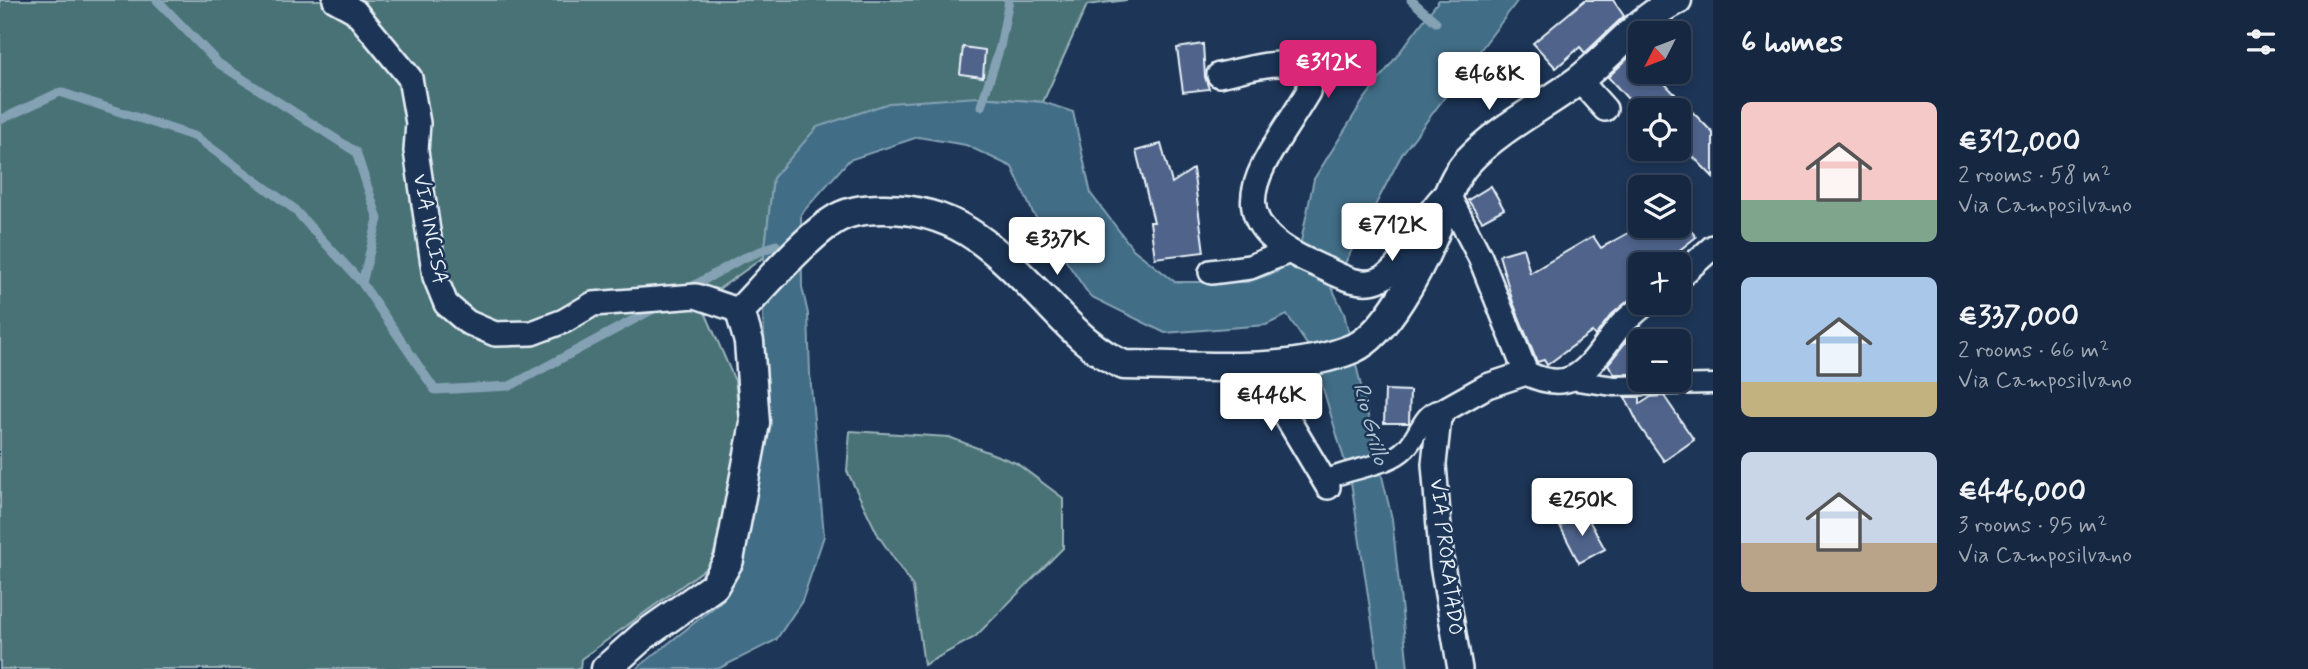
<!DOCTYPE html>
<html lang="en">
<head>
<meta charset="utf-8">
<style>
  :root { --surface:#162841; --page:#23344c; --text:#f1f3f6; --muted:#9ea6b1; --line:#35445a; --accent:#db2777 }
  body { margin:0; font-family:Mynerve,sans-serif; background:var(--page); color:var(--text); height:100vh; display:flex; flex-direction:column; font-size:26px; white-space:nowrap }
  * { box-sizing:border-box; margin:0 }
  p { font-size:23px; color:var(--muted) }
  .icon { flex:none; width:38px; height:38px; fill:none; stroke:currentColor; stroke-width:2; stroke-linecap:round; stroke-linejoin:round }
  .map { position:relative; flex:1; overflow:hidden }
  .details { display:flex; flex-direction:column; background:var(--surface); width:595px }
  .details>* { flex:none }
  .needle { width:46px; rotate:228deg }
  .controls { position:absolute; left:1628px; top:21px; display:grid; gap:14px }
  .controls a { display:grid; place-items:center; width:63px; height:63px; border-radius:10px; background:var(--surface); box-shadow:0 4px 10px #0003,0 0 0 2px var(--line); font-size:35px }
  .price { position:absolute; translate:-50% -60px; padding:0 16px; border-radius:7px; background:#fff; color:#222; font-size:23px; line-height:46px; filter:drop-shadow(0 2px 4px #0008) }
  .price::after { content:''; position:absolute; left:50%; top:42px; width:21px; height:16px; margin-left:-10px; background:inherit; clip-path:polygon(0 0,100% 0,50% 100%) }
  .price.on { background:var(--accent); color:#fff }
  ul { padding:0; list-style:none }
  li { display:flex; align-items:center; gap:21px; height:175px; padding:0 28px }
  li span { display:grid; place-items:center; flex:none; width:196px; height:140px; border-radius:10px; color:#555 }
  li>.icon { margin-inline-start:auto }
  span .icon { width:84px; height:84px; fill:#fffc; stroke-width:1 }
  li b { font-size:30px }
  h2 { display:flex; justify-content:space-between; align-items:center; height:84px; padding:0 28px; font-size:30px }
  main { display:flex; flex:1; min-height:0 }
  .map>svg:first-child { display:block }
  .green { fill:#497277; stroke:#98b2b8; stroke-width:2 }
  .water { fill:#426d87; stroke:#84a2b4; stroke-width:2 }
  .lines { fill:none; stroke-linecap:round; stroke-linejoin:round }
  .stream { stroke:#84a2b4; stroke-width:9 }
  .building { fill:#50648b; stroke:#e8f1f8; stroke-width:2 }
  .pedestrian-casing { stroke:#e8f1f8; stroke-width:23 }
  .minor-casing { stroke:#e8f1f8; stroke-width:28 }
  .tertiary-casing { stroke:#e8f1f8; stroke-width:33 }
  .pedestrian { stroke:#1d3557; stroke-width:18 }
  .minor { stroke:#1d3557; stroke-width:23 }
  .tertiary { stroke:#1d3557; stroke-width:28 }
  .labels { text-anchor:middle; dominant-baseline:central; stroke-width:5; stroke-linejoin:round; paint-order:stroke }
  .street-label { font-size:21px; fill:#e8f1f8; stroke:#1d3557 }
  .water-label { font-size:23px; font-style:italic; fill:#aec3d0; stroke:#1d3557 }
</style>
</head>
<body>
<main>
<div class="map">
<svg width="1713" height="669" viewBox="0 0 1713 669">
  <rect width="100%" height="100%" fill="#1d3557"/>
  <filter id="ink" filterUnits="userSpaceOnUse"><feTurbulence type="fractalNoise" baseFrequency=".0143" numOctaves="2"/><feDisplacementMap in="SourceGraphic" scale="14" xChannelSelector="R" yChannelSelector="G"/><feConvolveMatrix kernelMatrix="1 2 1 2 8 2 1 2 1" color-interpolation-filters="sRGB"/></filter>
  <g filter="url(#ink)">
    <path class="green" d="M0,0H1127L1087,5L1043,102L978,97L773,178L764,257L695,306L705,312L735,381L741,429L732,504L709,566L581,659L580,669H0Z
      M850,431L949,437L1016,463L1063,498V548L975,637L924,665L913,587L878,535L847,471Z"/>
    <path class="water" d="M1439,0H1518L1402,154L1332,288L1344,313L1392,519L1408,669H1379L1351,482L1312,352L1287,315L1266,325L1165,333L1090,296L1033,213L1012,167L966,145L918,137L849,160L801,214L802,287L808,314L810,374L824,536L802,601L776,640L718,669H636L723,600L738,565L759,480L769,399L763,319L764,257L773,178L817,127L889,103L978,97L1043,102L1073,112L1091,194L1133,249L1175,282H1247L1277,272L1301,241L1314,179L1363,101Z"/>
    <g class="lines">
      <path class="stream" d="M157,0L218,63L356,152L378,219L362,283
        M1411,0L1436,22
        M981,106L1000,47L1009,0
        M0,120L60,92L196,137L293,208L362,283L435,390L510,386L661,305
        M688,289L741,259L776,245"/>
    </g>
    <path class="building" d="M1585,0H1613L1624,16L1585,53L1580,47L1556,68L1533,43Z
      M1203,44L1205,77L1209,89L1183,92L1177,48Z
      M963,47L985,50L983,77L960,74Z
      M1640,47V72H1678V53L1688,64L1666,85L1713,133V177L1678,141V110H1638L1608,77Z
      M1161,144L1172,183L1193,169L1204,252L1155,258L1150,222H1154L1136,151Z
      M1491,186L1504,209L1482,221L1468,200Z
      M1678,214L1696,237L1662,264H1640V291L1611,315L1595,336L1592,332L1547,365L1544,360L1537,362L1513,302L1499,255L1523,248L1530,273L1593,236L1601,248L1641,226H1678Z
      M1629,338L1640,359V374H1614L1608,364Z
      M1385,390L1410,391L1409,423H1384Z
      M1664,396L1694,440L1664,461L1640,427L1625,397H1640V404L1651,397Z
      M1585,513L1605,549L1579,563L1560,526Z"/>
    <g class="lines">
      <g class="pedestrian-casing">
        <path id="pedestrian" d="M1571,380L1614,386L1713,384
          M1326,480C1349,468 1388,467 1406,448C1421,434 1422,408 1446,409"/>
      </g>
      <g class="minor-casing">
        <path id="minor" d="M335,0L355,11L410,78L418,123L416,151L435,277L446,304L467,322L495,334L532,333L564,321L593,304L696,296L740,311
          M1219,75C1246,70 1279,57 1305,69L1310,81L1308,92C1264,167 1207,218 1317,265C1335,273 1358,288 1378,280C1407,269 1420,215 1447,193L1480,257L1526,373C1579,399 1592,359 1621,325C1629,317 1638,310 1646,303
          M1579,80L1605,109
          M1211,272L1250,267L1287,252
          M1678,278L1713,247
          M1291,365L1287,418L1328,487
          M1460,669L1442,565L1434,464L1439,418L1446,409L1487,386L1526,373"/>
      </g>
      <g class="tertiary-casing">
        <path id="tertiary" d="M606,669L643,636L714,586L729,560L755,423L749,342L740,311C765,285 803,241 831,222C846,211 864,209 882,209C952,208 989,243 1035,290C1062,317 1088,350 1124,365C1195,365 1288,376 1354,348C1387,333 1419,269 1433,237C1444,211 1448,182 1468,161C1500,127 1543,107 1579,80C1613,53 1638,19 1677,0"/>
      </g>
      <use href="#pedestrian" class="pedestrian"/>
      <use href="#minor" class="minor"/>
      <use href="#tertiary" class="tertiary"/>
    </g>
  </g>
  <g class="labels">
    <g class="street-label">
      <text transform="translate(430 229) rotate(79)">VIA INCISA</text>
      <text transform="translate(1446 557) rotate(83)">VIA PRORATADO</text>
    </g>
    <g class="water-label">
      <text transform="translate(1370 424) rotate(75)">Rio Grillo</text>
    </g>
  </g>
</svg>
<div class="controls">
<a><svg class="needle" viewBox="-14 -14 28 28"><path d="M0-13l5 13h-10z" fill="#e53935"/><path d="M0 13l5-13h-10z" fill="#9ea6b1"/></svg></a>
<a><svg class="icon" aria-label="locate" viewBox="0 0 24 24"><circle cx="12" cy="12" r="6"/><path d="M12 2v4M12 18v4M2 12h4M18 12h4"/></svg></a>
<a><svg class="icon" aria-label="layers" viewBox="0 0 24 24"><path d="M12 4l9 5-9 5-9-5zM3 14l9 5 9-5"/></svg></a>
<a>+</a>
<a>−</a>
</div>
<b class="price on" style="left:1328px;top:100px">€312K</b>
<b class="price" style="left:1489px;top:112px">€468K</b>
<b class="price" style="left:1392px;top:263px">€712K</b>
<b class="price" style="left:1057px;top:277px">€337K</b>
<b class="price" style="left:1271px;top:433px">€446K</b>
<b class="price" style="left:1582px;top:538px">€250K</b>
</div>
<section class="details">
<h2>6 homes<svg class="icon" aria-label="filters" viewBox="0 0 24 24"><path d="M4 7h16M4 17h16"/><circle cx="9" cy="7" r="2"/><circle cx="15" cy="17" r="2"/></svg></h2>
<ul>
<li><span style="background:linear-gradient(#f6c9c9 70%,#7fa58c 0)"><svg class="icon" aria-label="home" viewBox="0 0 24 24"><path d="M3 11l9-7 9 7M6 9v11h12V9"/></svg></span><div><b>€312,000</b><p>2 rooms · 58 m²</p><p>Via Camposilvano</p></div></li>
<li><span style="background:linear-gradient(#a9c7e8 75%,#c2b280 0)"><svg class="icon" aria-label="home" viewBox="0 0 24 24"><path d="M3 11l9-7 9 7M6 9v11h12V9"/></svg></span><div><b>€337,000</b><p>2 rooms · 66 m²</p><p>Via Camposilvano</p></div></li>
<li><span style="background:linear-gradient(#c9d6e8 65%,#b9a48a 0)"><svg class="icon" aria-label="home" viewBox="0 0 24 24"><path d="M3 11l9-7 9 7M6 9v11h12V9"/></svg></span><div><b>€446,000</b><p>3 rooms · 95 m²</p><p>Via Camposilvano</p></div></li>
</ul>
</section>
</main>
</body>
</html>
